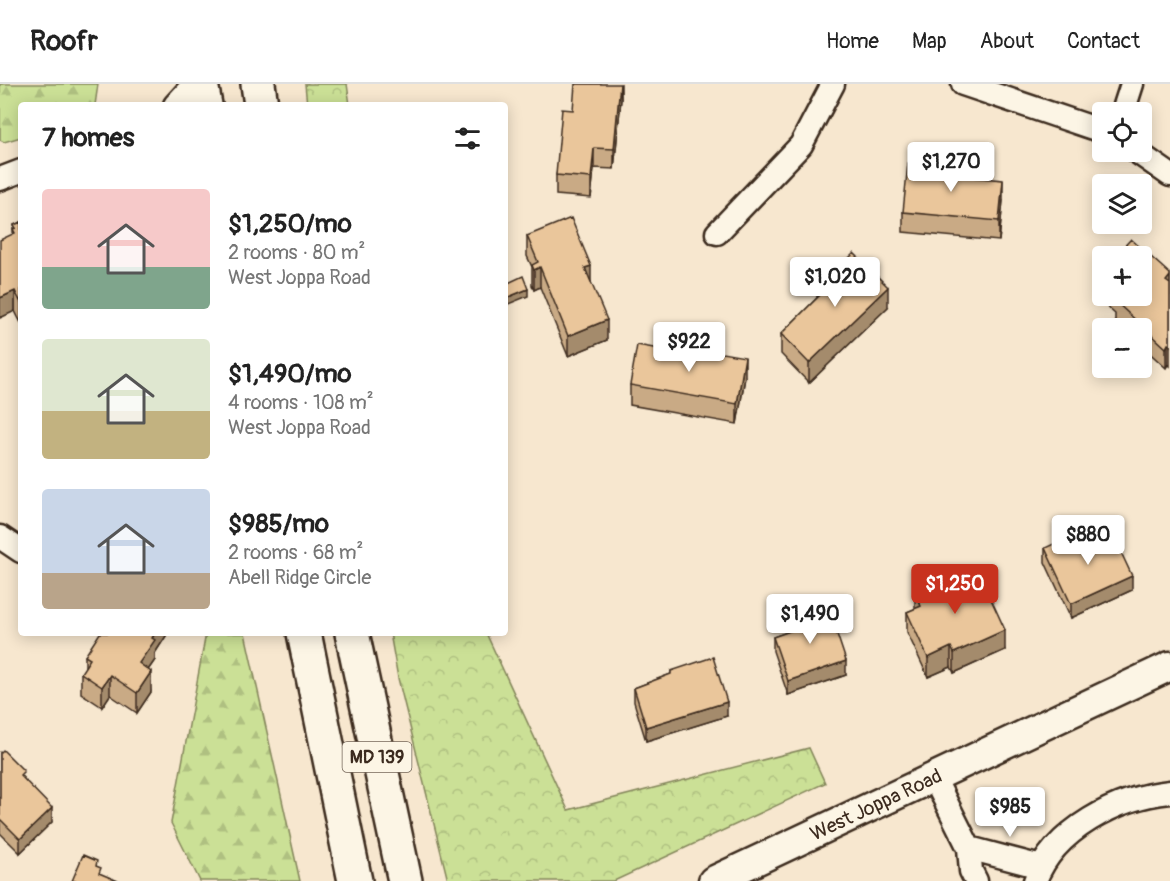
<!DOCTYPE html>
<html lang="en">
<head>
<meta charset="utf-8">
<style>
  :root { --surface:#fff; --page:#f6f6f6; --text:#222; --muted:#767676; --line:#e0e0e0; --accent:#c8321e }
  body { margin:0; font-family:Pangolin,sans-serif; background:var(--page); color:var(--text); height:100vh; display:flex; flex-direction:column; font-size:22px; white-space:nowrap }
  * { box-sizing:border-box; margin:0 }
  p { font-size:20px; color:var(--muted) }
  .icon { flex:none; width:33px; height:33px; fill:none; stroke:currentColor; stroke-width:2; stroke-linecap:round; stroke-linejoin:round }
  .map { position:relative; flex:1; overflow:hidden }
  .side { position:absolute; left:18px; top:18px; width:490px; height:534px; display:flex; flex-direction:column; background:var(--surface); border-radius:6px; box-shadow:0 3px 15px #0003 }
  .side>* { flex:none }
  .tools { position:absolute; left:1092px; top:18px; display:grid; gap:12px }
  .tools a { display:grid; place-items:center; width:60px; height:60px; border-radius:6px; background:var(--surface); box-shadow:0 3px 15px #0003; font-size:30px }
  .price { position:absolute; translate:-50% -51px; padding:0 14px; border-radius:6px; background:#fff; color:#222; font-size:20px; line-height:39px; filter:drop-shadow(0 2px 3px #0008) }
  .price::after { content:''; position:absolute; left:50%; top:36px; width:18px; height:14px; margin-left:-9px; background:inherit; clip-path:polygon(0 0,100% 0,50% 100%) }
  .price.on { background:var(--accent); color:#fff }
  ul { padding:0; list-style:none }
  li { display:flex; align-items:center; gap:18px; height:150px; padding:0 24px }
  li span { display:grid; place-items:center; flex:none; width:168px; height:120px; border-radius:6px; color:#555 }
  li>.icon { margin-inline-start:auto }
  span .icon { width:72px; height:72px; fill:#fffc; stroke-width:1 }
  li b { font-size:26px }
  h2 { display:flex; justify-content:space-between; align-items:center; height:72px; padding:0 24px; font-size:26px }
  header { display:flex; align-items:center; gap:36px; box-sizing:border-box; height:84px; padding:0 30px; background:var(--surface); border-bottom:2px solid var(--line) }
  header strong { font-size:28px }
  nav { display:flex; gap:33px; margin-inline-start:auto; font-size:21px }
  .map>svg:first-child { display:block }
  .forest { fill:url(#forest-firs); stroke:#83855a; stroke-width:1.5 }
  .park { fill:url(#park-crowns); stroke:#83855a; stroke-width:1.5 }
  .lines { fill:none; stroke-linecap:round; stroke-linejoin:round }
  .minor-casing { stroke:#3b2a1e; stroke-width:27 }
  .tertiary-casing { stroke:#3b2a1e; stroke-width:33 }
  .primary-casing { stroke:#3b2a1e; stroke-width:38 }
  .minor { stroke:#fcf5e5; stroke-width:22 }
  .tertiary { stroke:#fcf5e5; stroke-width:28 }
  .primary { stroke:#fcf5e5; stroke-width:33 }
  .wall { fill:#c9aa85; stroke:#3b2a1e; stroke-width:1.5 }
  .shaded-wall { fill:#a48b6c; stroke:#3b2a1e; stroke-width:1.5 }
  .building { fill:#eac69b; stroke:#3b2a1e; stroke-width:1.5 }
  .labels { text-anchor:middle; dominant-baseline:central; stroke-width:4.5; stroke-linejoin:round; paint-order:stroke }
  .shield { fill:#fcf5e5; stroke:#75675a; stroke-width:1.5 }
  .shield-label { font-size:18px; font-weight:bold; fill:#3b2a1e }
  .street-label { font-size:20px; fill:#3b2a1e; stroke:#fcf5e5 }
</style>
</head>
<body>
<header>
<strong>Roofr</strong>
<nav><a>Home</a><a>Map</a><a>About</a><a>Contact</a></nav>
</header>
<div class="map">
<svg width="1170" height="797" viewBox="0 0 1170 797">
  <defs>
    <pattern id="forest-firs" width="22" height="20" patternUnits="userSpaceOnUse" patternTransform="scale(1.5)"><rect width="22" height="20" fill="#cbe096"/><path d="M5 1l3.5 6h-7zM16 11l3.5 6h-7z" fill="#afc081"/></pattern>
    <pattern id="park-crowns" width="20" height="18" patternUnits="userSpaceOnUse" patternTransform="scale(1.5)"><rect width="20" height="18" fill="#cbe096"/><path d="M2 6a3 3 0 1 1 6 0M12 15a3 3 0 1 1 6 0" fill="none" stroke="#afc081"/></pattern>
  </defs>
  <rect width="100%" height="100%" fill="#f7e7cf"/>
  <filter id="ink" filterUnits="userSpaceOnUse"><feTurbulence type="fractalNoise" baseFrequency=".0167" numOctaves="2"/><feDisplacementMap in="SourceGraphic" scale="12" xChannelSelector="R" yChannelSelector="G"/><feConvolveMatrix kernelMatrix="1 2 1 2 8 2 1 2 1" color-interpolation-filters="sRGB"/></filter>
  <g filter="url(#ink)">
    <path class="forest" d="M0,0H98L95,21H21V53L4,58L0,56Z
      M206,549H245L300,797H200L171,739Z"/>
    <path class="park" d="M305,0H347L350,21H307Z
      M390,549H486L568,726L809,664L825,699L614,797H448L398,594Z"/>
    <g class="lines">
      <g class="minor-casing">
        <path id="minor" d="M963,0L1102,47
          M175,21L194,0
          M1123,28L1132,0
          M1137,68L1170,91
          M0,95L21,87
          M717,149L801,61L833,0
          M0,453L21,467
          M934,694L969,764L971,787L976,797
          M969,764L1041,783
          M1035,797C1054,746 1118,713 1170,708"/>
      </g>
      <g class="tertiary-casing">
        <g id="tertiary">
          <path id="s1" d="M713,797L1170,582"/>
        </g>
      </g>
      <g class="primary-casing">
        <path id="primary" d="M201,0L205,21
          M258,0L261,21
          M304,549L355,797
          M352,549L405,797"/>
      </g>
      <use href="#minor" class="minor"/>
      <use href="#tertiary" class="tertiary"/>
      <use href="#primary" class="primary"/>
    </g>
    <path class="wall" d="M621,0V15L614,85L594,84L591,114L556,111V91L573,26Z
      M961,92L1003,116L999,157L903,148V128Z
      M21,138V239L15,227L13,145H14V141Z
      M527,152L591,198L607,256L568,272L540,203L534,206L532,201V183L527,172Z
      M1102,186V212H1142L1170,190V282L1168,280L1166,284L1142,262V244H1123L1115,237V230L1096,213V193Z
      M817,206L888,223L809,299L781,270V250L817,214Z
      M745,293L737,340L630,321V301Z
      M1045,464L1079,465L1132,506L1071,534L1045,478Z
      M988,508L1005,566L954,589L951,583L928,593L907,548V528L915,525V509Z
      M800,529L846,591L788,611L773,567V553L800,544Z
      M166,549V552L155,569V576L148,586L151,608L137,629L110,611L102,623L81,609V589L85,584V572Z
      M671,587L727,632L646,657L634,618V604L671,590Z
      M0,669L24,695L52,738L20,769L0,749Z"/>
    <path class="shaded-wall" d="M620,0L621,15L614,85V65Z
      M594,64V84L591,114V94Z
      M1003,96V116L999,157V137Z
      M591,182V202L585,184Z
      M540,183V203L534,206V186Z
      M1170,192V212L1166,197Z
      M888,203V223L809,299V279Z
      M528,205V212L506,221V214Z
      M15,207V227L0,234V214Z
      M607,236V256L568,272V252Z
      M1168,260V280L1166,284V264Z
      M745,273V293L737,340V320Z
      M1132,492V506L1071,534V520Z
      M1005,546V566L954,589V569Z
      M155,549H166V552L155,569V576L139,599V579Z
      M951,563V583L928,593V574Z
      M846,577V591L788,611V597Z
      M151,588V608L137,629V609Z
      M110,591V611L102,623V603Z
      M727,618V632L646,657V643Z
      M52,724V738L20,769V755Z"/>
    <path class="building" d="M575,0H620L614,65L594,64L591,94L556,91L562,25L573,26Z
      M908,79L961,84L960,92L1003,96L999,137L903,128Z
      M571,134L591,182L585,184L607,236L568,252L540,183L534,186L532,181L538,178L527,152Z
      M21,138V219L15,207L0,214V156L15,149L13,145L16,144L14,141Z
      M1131,155L1170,190V192L1166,197L1170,200V262L1168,260L1166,264L1115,217L1119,213L1117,212H1142V172H1115Z
      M854,169L888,203L809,279L781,250L821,210L817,206Z
      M1102,186V198L1096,193Z
      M523,192L528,205L506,214V200Z
      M637,261L692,271L694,264L745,273L737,320L630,301Z
      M1112,449L1132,492L1071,520L1045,464L1073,451L1079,465Z
      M981,487L988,500L985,502L1005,546L954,569L951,563L928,574L907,528L921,522L915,509L941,497L944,504Z
      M824,521L829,536L832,535L846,577L788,597L773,553L804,542L800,529Z
      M100,549H155L152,554L155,556L139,579L151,588L137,609L110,591L102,603L81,589L90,575L85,572Z
      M713,573L727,618L646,643L634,604L671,590V587Z
      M3,666L24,687L20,691L52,724L20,755L0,735V669Z
      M83,771L97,777L96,782L101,784L99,789L118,797H72Z"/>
  </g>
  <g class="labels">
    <rect class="shield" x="342.5" y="658" width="69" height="30" rx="4.5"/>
    <g class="shield-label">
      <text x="377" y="673">MD 139</text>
    </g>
    <g class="street-label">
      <text stroke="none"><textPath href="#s1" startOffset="180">West Joppa Road</textPath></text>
    </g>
  </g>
</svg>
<div class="tools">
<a><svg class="icon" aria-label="locate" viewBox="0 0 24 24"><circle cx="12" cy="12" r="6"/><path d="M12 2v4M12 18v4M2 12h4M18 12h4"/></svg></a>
<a><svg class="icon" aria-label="layers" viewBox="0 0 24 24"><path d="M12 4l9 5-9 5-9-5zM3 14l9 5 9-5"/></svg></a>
<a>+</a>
<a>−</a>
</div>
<b class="price" style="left:951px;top:109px">$1,270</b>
<b class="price" style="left:835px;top:224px">$1,020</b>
<b class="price" style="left:689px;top:289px">$922</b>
<b class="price" style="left:1088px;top:482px">$880</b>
<b class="price on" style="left:955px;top:531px">$1,250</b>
<b class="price" style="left:810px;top:561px">$1,490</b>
<b class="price" style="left:1010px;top:754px">$985</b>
<section class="side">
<h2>7 homes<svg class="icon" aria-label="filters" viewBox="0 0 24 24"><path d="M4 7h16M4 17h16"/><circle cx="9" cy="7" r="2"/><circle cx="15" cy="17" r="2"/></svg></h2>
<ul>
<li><span style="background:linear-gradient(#f6c9c9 65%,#7fa58c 0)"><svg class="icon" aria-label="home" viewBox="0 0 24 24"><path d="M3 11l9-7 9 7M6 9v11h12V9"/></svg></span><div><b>$1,250/mo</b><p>2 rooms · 80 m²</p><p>West Joppa Road</p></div></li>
<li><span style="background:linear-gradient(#dfe7d0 60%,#c2b280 0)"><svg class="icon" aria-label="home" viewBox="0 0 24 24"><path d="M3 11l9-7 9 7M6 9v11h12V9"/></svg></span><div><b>$1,490/mo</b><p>4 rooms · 108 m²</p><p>West Joppa Road</p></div></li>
<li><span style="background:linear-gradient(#c9d6e8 70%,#b9a48a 0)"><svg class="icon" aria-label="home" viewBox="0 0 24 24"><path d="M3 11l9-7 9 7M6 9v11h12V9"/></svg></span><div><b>$985/mo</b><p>2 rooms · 68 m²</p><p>Abell Ridge Circle</p></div></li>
</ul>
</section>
</div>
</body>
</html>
